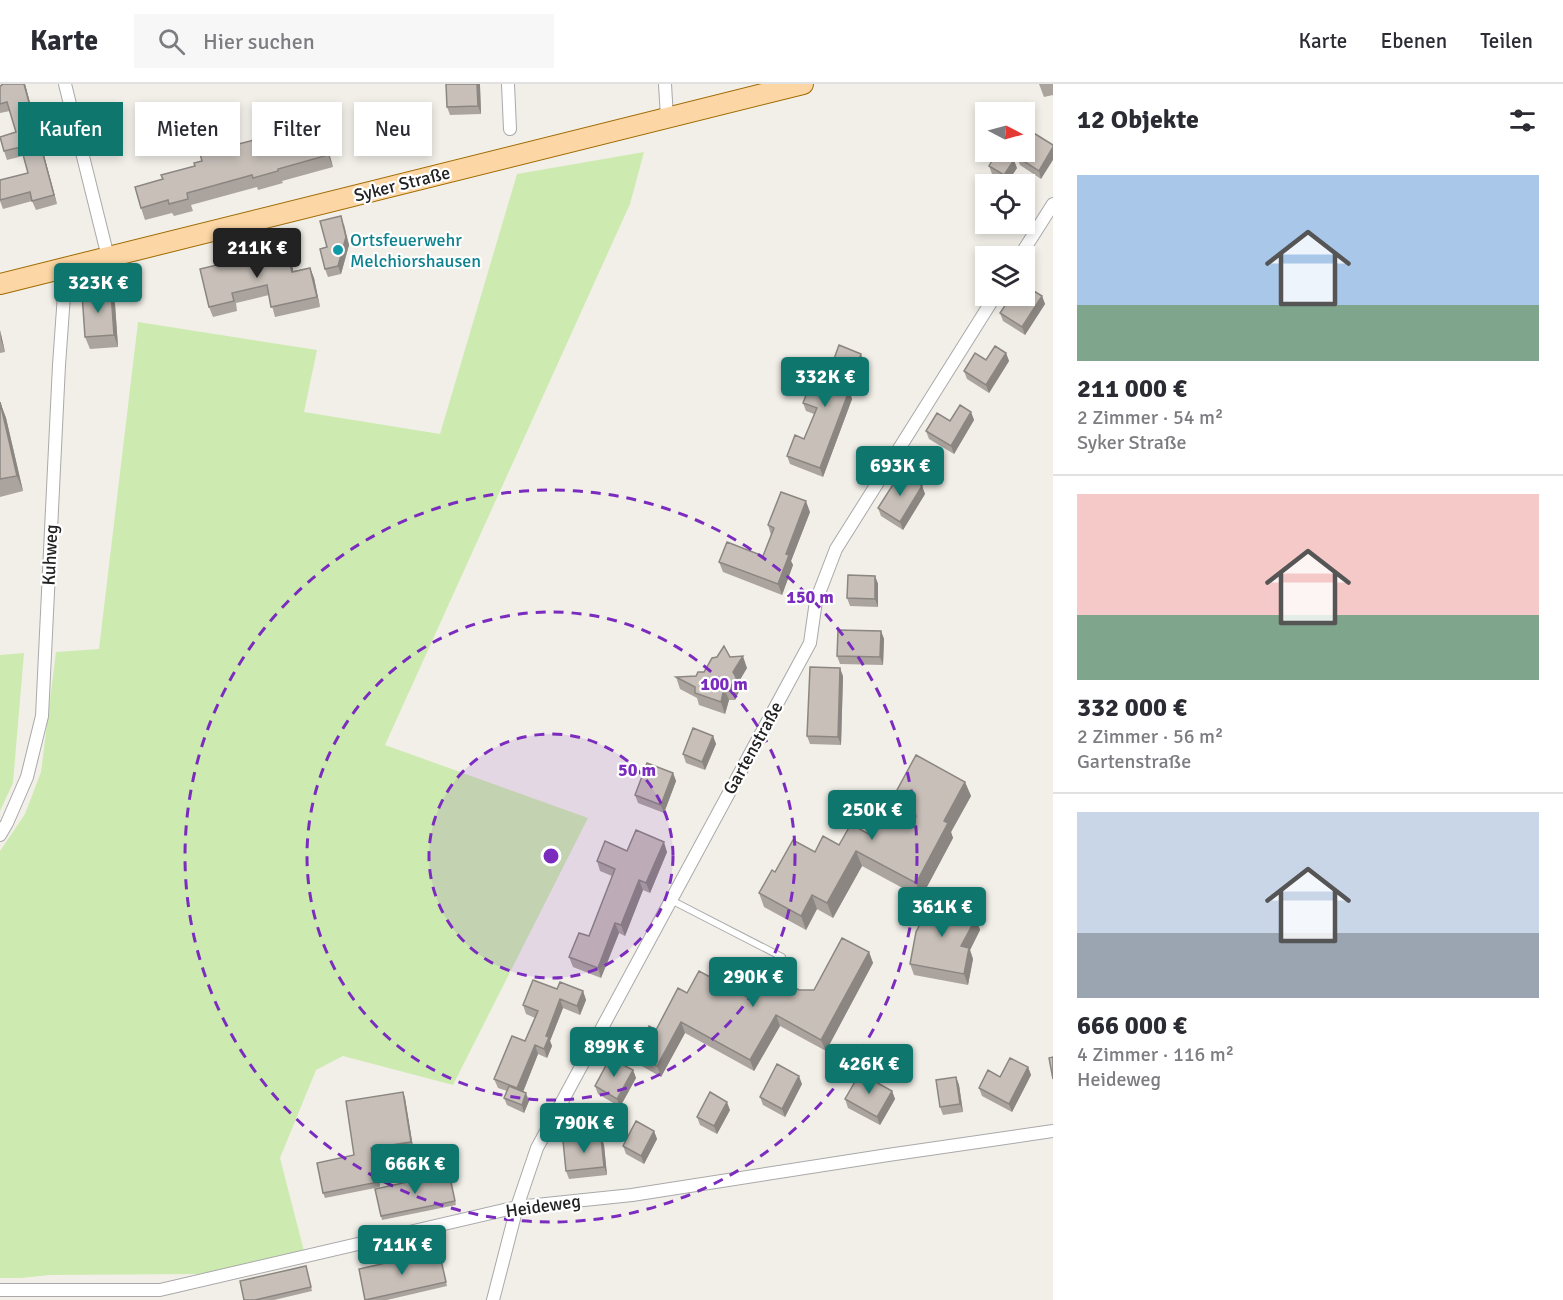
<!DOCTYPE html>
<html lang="de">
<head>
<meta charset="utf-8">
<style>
  :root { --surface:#fff; --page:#f7f7f7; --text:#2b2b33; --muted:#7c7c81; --line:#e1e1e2; --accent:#0f766e }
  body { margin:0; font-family:Signika,sans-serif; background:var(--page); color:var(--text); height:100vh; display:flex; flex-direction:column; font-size:22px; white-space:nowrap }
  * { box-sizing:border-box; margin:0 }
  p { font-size:20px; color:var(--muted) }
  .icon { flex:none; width:33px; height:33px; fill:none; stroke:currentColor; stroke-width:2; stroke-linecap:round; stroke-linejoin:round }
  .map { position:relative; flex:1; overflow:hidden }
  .details { display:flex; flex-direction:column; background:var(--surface); width:510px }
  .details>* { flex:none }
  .banner { position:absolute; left:18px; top:18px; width:570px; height:54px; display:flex; gap:12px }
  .needle { width:39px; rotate:96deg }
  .controls { position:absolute; left:975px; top:18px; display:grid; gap:12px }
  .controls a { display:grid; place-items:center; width:60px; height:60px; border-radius:0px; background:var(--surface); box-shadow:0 3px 9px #0003; font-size:30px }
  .price { position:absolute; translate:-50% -51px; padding:0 14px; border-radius:6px; background:var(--accent); color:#fff; font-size:20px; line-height:39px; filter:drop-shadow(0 2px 3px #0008) }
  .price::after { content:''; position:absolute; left:50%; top:36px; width:18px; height:14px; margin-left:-9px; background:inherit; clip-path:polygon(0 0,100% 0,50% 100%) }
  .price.on { background:#222; color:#fff }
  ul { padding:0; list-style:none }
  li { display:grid; align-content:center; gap:12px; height:318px; padding:0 24px }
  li+li { border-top:2px solid var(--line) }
  li span { display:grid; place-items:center; height:186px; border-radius:0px; color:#555 }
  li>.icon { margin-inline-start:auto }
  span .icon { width:108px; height:108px; fill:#fffc; stroke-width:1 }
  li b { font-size:26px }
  h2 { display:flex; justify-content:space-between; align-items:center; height:72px; padding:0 24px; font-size:26px }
  .tag { padding:0 21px; border-radius:0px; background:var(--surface); box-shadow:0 3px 9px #0003; font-size:21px; line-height:54px }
  .tag.on { background:var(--accent); color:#fff }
  header { display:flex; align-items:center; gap:36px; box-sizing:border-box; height:84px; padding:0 30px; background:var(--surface); border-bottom:2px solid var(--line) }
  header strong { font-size:28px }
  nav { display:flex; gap:33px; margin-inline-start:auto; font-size:21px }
  .search { width:420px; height:54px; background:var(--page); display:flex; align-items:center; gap:15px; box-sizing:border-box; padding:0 21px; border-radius:0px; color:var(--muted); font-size:22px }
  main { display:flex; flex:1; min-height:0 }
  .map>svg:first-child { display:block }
  .grass { fill:#cdebb0 }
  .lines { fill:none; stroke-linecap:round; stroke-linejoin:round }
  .lane-casing { stroke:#a9a9a9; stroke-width:8 }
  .street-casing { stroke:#a9a9a9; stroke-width:14 }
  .primary-casing { stroke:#a06b00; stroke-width:22 }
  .lane { stroke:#fff; stroke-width:6 }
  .street { stroke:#fff; stroke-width:12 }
  .primary { stroke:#fcd6a4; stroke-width:20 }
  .wall { fill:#aba49e }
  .shaded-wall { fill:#8b8681 }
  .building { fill:#c7bfb8; stroke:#8b8681; stroke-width:1.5 }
  .ring { fill:none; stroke:#7b2cbf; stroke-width:3; stroke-dasharray:10 8 }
  .culture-dot { fill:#0f9aa8; stroke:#fff; stroke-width:2 }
  .labels { text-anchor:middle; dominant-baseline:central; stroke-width:4.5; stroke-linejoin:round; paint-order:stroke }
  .street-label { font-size:18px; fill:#222; stroke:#fff }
  .culture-label { font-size:18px; fill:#0d838f; stroke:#fff; text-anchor:start }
  .centre { fill:#7b2cbf; stroke:#fff; stroke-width:3 }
  .ring-label { font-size:18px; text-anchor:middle; font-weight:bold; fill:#7b2cbf; stroke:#fff; stroke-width:4.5; stroke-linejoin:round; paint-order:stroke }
</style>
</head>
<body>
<header>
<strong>Karte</strong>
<div class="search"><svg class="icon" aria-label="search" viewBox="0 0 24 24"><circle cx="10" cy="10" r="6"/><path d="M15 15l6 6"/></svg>Hier suchen</div>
<nav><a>Karte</a><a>Ebenen</a><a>Teilen</a></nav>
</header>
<main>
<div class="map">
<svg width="1053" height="1216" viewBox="0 0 1053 1216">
  <rect width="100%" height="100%" fill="#f2efe9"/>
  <path class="grass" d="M644,68L630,120L385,661L588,734L453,1001L343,972L316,986L280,1074L304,1167L199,1190L50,1191L21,1194H0V767L25,730L41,688L56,568L99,565L138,238L317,266L304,328L440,350L517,90Z
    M24,569L13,699L0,727V571Z"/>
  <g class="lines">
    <g class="lane-casing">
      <path id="lane" d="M671,816L782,873L786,895"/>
    </g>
    <g class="street-casing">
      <path id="street" d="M65,0L108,173
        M508,0L510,45
        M665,0L667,34
        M1020,172L1053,120
        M0,751L7,739L27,693L42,632L59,281L66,183
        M0,1206H160L517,1123L632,1111L888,1071L1053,1047
        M493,1216L517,1123L537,1064L810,559L816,517L836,465L995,212"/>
    </g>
    <g class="primary-casing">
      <path id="primary" d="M0,200L803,0"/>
    </g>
    <use href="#lane" class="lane"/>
    <use href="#street" class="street"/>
    <use href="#primary" class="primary"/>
  </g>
  <path class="wall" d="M25,0L57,120L36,126L32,117L3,125L0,117V96L28,89L23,72L7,76L4,67L16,48L10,27L0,29V2Z
    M1039,0H1053V11L1044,13Z
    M480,2L481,30L450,31L447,23Z
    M395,35L401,58L368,67L365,58Z
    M224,50L228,63L324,51L333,83L282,97L283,99L258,106L257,103L191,121L193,127L174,132L172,129L145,136L141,124L163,95L195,82L202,77Z
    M1053,61L1041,95L1020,81L1017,73Z
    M989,82L1017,84L1007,99L992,90Z
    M344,140L349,161L341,190L328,193L325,185L327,163Z
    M253,175L291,177L293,187L310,184L314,194L320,223L275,233L269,211L236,219L237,227L213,233L209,223Z
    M111,208L115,220L118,263L90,265L85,253Z
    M1042,212L1045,220L1025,251L1003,237L1000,229L1019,220Z
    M0,246L5,268L0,269Z
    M1006,269L1009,277L989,309L967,295L964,287L986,276Z
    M864,278L851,312L852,315L823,393L790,380L787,372L804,355L814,330L806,327L803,319L826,297Z
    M0,318L6,334L23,407L0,413Z
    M971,328L974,336L954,370L929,355L926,347Z
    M922,402L925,410L903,446L881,432L878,424Z
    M810,428L791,477L793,481L782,511L723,488L719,478L763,472L771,451L768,441Z
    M875,492L878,500V523L850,522L847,514Z
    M881,547L884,555L883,581L840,580L837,572Z
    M730,573L747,584L738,599L740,605L735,616H729L725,630L699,621L697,614L680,605L676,593L696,592Z
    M843,592L841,661L810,660L807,652Z
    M713,652L716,660L705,686L686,679L683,670Z
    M673,689L676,697L664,729L638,719L635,711Z
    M965,698L971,712L951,748L953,754L921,814L862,782L833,834L817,825L806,846L764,823L759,809L775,788L815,768L872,752Z
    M627,767L667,768L650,809L643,806L625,852L619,849L601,894L573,883L569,873L589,852L612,792L600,787L597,777Z
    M976,834L980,846L970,866L973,875L968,901L914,891L910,880Z
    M869,868L873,879L826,967L780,942L754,987L685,949L661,993L633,977L629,966L645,950L656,946L687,909L753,916L799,906H814Z
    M557,905L583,907L586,916L580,931L563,924L550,957L552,962L547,974L538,970L523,1008L529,1017L524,1029L507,1021L504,1014L507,1007L498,1004L494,995L525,957L535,934L526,930L523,921Z
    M1028,983L1031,991L1012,1028L982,1012L979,1004L1000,993Z
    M633,986L636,994L620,1023L598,1010L595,1002Z
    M956,993L959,1001L963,1028L943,1031L940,1023Z
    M802,1000L785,1033L763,1021L760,1013Z
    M892,1007L895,1015L880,1041L848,1024L845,1015Z
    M403,1008L405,1014L413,1063L373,1069L380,1103L325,1114L323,1109L354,1071Z
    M730,1026L717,1050L700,1041L697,1033Z
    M654,1047L657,1055L644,1080L626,1070L623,1062Z
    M601,1053L604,1061L607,1091L569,1095L566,1087Z
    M449,1089L456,1121L382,1136L381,1132Z
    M439,1167L447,1202L387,1216H365Z
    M306,1182L312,1207L274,1216H244Z"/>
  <path class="shaded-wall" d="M24,0H25L57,120L54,111Z
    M477,0H480V2L481,30L478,22Z
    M392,27L395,35L401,58L398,50Z
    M320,39L324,51L333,83L328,71Z
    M1053,63V76L1041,95L1039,87Z
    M1014,76L1017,84L1007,99L1004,91Z
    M341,132L349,161L341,190L338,182Z
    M287,167L291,177L296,198L292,188Z
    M310,184L314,194L320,223L317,213Z
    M111,208L115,220L118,263L114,251Z
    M1042,212L1045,220L1025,251L1022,243Z
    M0,246L5,268L1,256Z
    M1006,269L1009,277L989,309L986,301Z
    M861,270L864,278L851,312L852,315L823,393L820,384L847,306Z
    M0,318L6,334L23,407L17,392Z
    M971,328L974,336L954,370L951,362Z
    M922,402L925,410L903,446L900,438Z
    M806,417L810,428L791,477L793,481L782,511L778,500L786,470Z
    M875,492L878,500V523L875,515Z
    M881,547L884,555L883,581L880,573Z
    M743,572L747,584L738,599L740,605L735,616L730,604L733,588Z
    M840,584L843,592L841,661L838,653Z
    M724,604L729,616L725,630L721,618Z
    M713,652L716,660L705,686L702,678Z
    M673,689L676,697L664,729L661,721Z
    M965,698L971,712L951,748L953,754L921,814L916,799L944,737Z
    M664,758L667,768L650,809L646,799Z
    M856,767L862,782L833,834L827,819Z
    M639,796L643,806L625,852L621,841Z
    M812,811L817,825L806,846L801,832Z
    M976,834L980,846L970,866L973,875L968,901L964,890L961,862Z
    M615,839L619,849L601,894L598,884Z
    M869,868L873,879L826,967L821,956Z
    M583,907L586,916L580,931L577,922Z
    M560,915L563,924L550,957L552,962L547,974L544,965L546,952Z
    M776,931L780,942L754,987L750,976Z
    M681,938L685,949L661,993L657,982Z
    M535,961L538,970L521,1013L517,1004Z
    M1028,983L1031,991L1012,1028L1009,1020Z
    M633,986L636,994L620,1023L617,1015Z
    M799,992L802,1000L785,1033L782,1025Z
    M956,993L959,1001L963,1028L960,1020Z
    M892,1007L895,1015L880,1041L877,1033Z
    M403,1008L405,1014L413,1063L411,1058Z
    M526,1009L529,1017L524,1029L522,1021Z
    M727,1018L730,1026L717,1050L714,1042Z
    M654,1047L657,1055L644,1080L641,1072Z
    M601,1053L604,1061L607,1091L604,1083Z
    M371,1064L373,1069L380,1103L378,1098Z"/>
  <path class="building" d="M2,0H24L54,111L32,117L30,108L0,116V96L28,89L21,63L4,67L0,53L16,48L7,18L0,20V2L2,1Z
    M446,0H477L478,22L447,23Z
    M392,27L398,50L365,58L359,35Z
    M220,38L227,63L320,39L328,71L278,85V87L253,94L252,91L187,109L188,115L169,120L168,116L141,124L135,103L163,95L161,91L195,82L194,79L202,77L193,46Z
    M1032,48L1053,61V63L1039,87L1017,73L1020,68H1024V60Z
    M997,68H1000L1014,76L1004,91L989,82Z
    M341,132L346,153L338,182L325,185L320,165L327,163L320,137Z
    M249,164L252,175L287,167L292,188L310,184L317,213L271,223L267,201L232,209L234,217L209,223L200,185L225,179L223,170Z
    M1029,204L1042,212L1022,243L1000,229L1010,214L1019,220Z
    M111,208L114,251L85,253L82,210Z
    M839,261L861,270L847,306L849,307L820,384L787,372L795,351L804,355L817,324L803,319L813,293L826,297Z
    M995,262L1006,269L986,301L964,287L975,269L986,276Z
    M0,318L17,392L0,395Z
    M960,321L971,328L951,362L926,347L937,329L950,337Z
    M901,388L922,402L900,438L878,424Z
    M781,408L806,417L786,470L789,471L778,500L719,478L727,458L763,472L774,444L768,441Z
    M848,491L875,492V515L847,514Z
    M838,546L881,547L880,573L837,572Z
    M724,562L730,573L743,572L733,588L736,593L730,604H724L721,618L695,609V603L676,593L696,592L698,588H704L712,574L717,573Z
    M810,583L840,584L838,653L807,652Z
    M693,644L713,652L702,678L683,670Z
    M916,671L965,698L944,737L948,739L916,799L856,767L827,819L812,811L801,832L759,809L772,786L775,788L793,756L815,768L823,752L839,761L851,740L872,752Z
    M647,679L673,689L661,721L635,711Z
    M636,746L664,758L646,799L639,796L621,841L615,839L598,884L569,873L579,849L589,852L615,785L597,777L605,757L627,767Z
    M934,812L976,834L961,862L969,864L964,890L910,880L916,848Z
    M842,854L869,868L821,956L776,931L750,976L681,938L657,982L629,966L639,946L645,950L649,942L656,946L678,904L687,909L699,887L753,916L767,889L799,906H814Z
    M533,896L557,905L560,898L583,907L577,922L560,915L546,952L549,953L544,965L535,961L517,1004L494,995L512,952L525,957L538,927L523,921Z
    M1053,973V995L1049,974Z
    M610,974L633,986L617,1015L595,1002Z
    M1010,974L1028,983L1009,1020L979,1004L988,986L1000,993Z
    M777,980L799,992L782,1025L760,1013Z
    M860,989L892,1007L877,1033L845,1015Z
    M956,993L960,1020L940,1023L936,996Z
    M509,1002L526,1009L522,1021L504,1014Z
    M403,1008L411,1058L371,1064L378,1098L323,1109L317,1079L354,1071L346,1017Z
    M710,1008L727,1018L714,1042L697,1033Z
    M636,1037L654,1047L641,1072L623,1062Z
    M601,1053L604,1083L566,1087L563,1057Z
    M449,1089L455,1117L381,1132L375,1105Z
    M439,1167L446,1198L365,1216L359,1185Z
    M306,1182L311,1203L255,1216H244L240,1197Z"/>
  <circle cx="551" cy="772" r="122" fill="#7b2cbf" fill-opacity=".12"/>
  <g class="ring">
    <circle cx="551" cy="772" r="122"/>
    <circle cx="551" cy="772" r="244"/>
    <circle cx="551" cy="772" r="366"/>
  </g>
  <circle class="culture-dot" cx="338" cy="166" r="6"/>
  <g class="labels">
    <g class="street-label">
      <text transform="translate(402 100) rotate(-14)">Syker Straße</text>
      <text transform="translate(50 471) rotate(-87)">Kuhweg</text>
      <text transform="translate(753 664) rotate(-61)">Gartenstraße</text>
      <text transform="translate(543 1122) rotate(-8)">Heideweg</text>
    </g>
    <g class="culture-label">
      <text x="350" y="156">Ortsfeuerwehr<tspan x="350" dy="21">Melchiorshausen</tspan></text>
    </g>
  </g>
  <circle cx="551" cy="772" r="9" class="centre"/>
  <g class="ring-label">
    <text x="810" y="519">150 m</text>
    <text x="724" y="606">100 m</text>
    <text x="637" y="692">50 m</text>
  </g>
</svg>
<div class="controls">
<a><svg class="needle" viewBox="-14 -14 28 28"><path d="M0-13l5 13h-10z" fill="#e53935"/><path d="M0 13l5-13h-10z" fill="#7c7c81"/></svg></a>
<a><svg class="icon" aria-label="locate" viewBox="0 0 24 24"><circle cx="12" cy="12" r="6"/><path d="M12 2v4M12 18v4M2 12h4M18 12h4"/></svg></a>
<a><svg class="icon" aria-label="layers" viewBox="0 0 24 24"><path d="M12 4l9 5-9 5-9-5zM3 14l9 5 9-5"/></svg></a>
</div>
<b class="price on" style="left:257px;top:195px">211K €</b>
<b class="price" style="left:98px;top:230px">323K €</b>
<b class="price" style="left:825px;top:324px">332K €</b>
<b class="price" style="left:900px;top:413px">693K €</b>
<b class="price" style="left:872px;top:757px">250K €</b>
<b class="price" style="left:942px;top:854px">361K €</b>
<b class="price" style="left:753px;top:924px">290K €</b>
<b class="price" style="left:614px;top:994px">899K €</b>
<b class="price" style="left:869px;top:1011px">426K €</b>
<b class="price" style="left:584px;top:1070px">790K €</b>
<b class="price" style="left:415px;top:1111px">666K €</b>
<b class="price" style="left:402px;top:1192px">711K €</b>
<div class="banner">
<a class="tag on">Kaufen</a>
<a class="tag">Mieten</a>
<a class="tag">Filter</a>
<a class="tag">Neu</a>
</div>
</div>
<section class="details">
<h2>12 Objekte<svg class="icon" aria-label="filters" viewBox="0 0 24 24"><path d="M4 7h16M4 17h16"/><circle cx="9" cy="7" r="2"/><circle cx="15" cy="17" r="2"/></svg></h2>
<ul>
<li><span style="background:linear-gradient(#a9c7e8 70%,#7fa58c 0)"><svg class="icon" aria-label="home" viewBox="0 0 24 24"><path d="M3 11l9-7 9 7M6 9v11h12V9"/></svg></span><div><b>211 000 €</b><p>2 Zimmer · 54 m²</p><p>Syker Straße</p></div></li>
<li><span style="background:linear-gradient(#f6c9c9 65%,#7fa58c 0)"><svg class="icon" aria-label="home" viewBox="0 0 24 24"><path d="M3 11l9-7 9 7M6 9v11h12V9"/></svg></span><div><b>332 000 €</b><p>2 Zimmer · 56 m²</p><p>Gartenstraße</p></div></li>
<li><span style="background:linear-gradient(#c9d6e8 65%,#9aa5b1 0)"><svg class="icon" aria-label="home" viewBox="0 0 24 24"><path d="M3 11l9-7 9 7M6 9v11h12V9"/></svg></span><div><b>666 000 €</b><p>4 Zimmer · 116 m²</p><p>Heideweg</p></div></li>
</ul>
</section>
</main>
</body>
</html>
